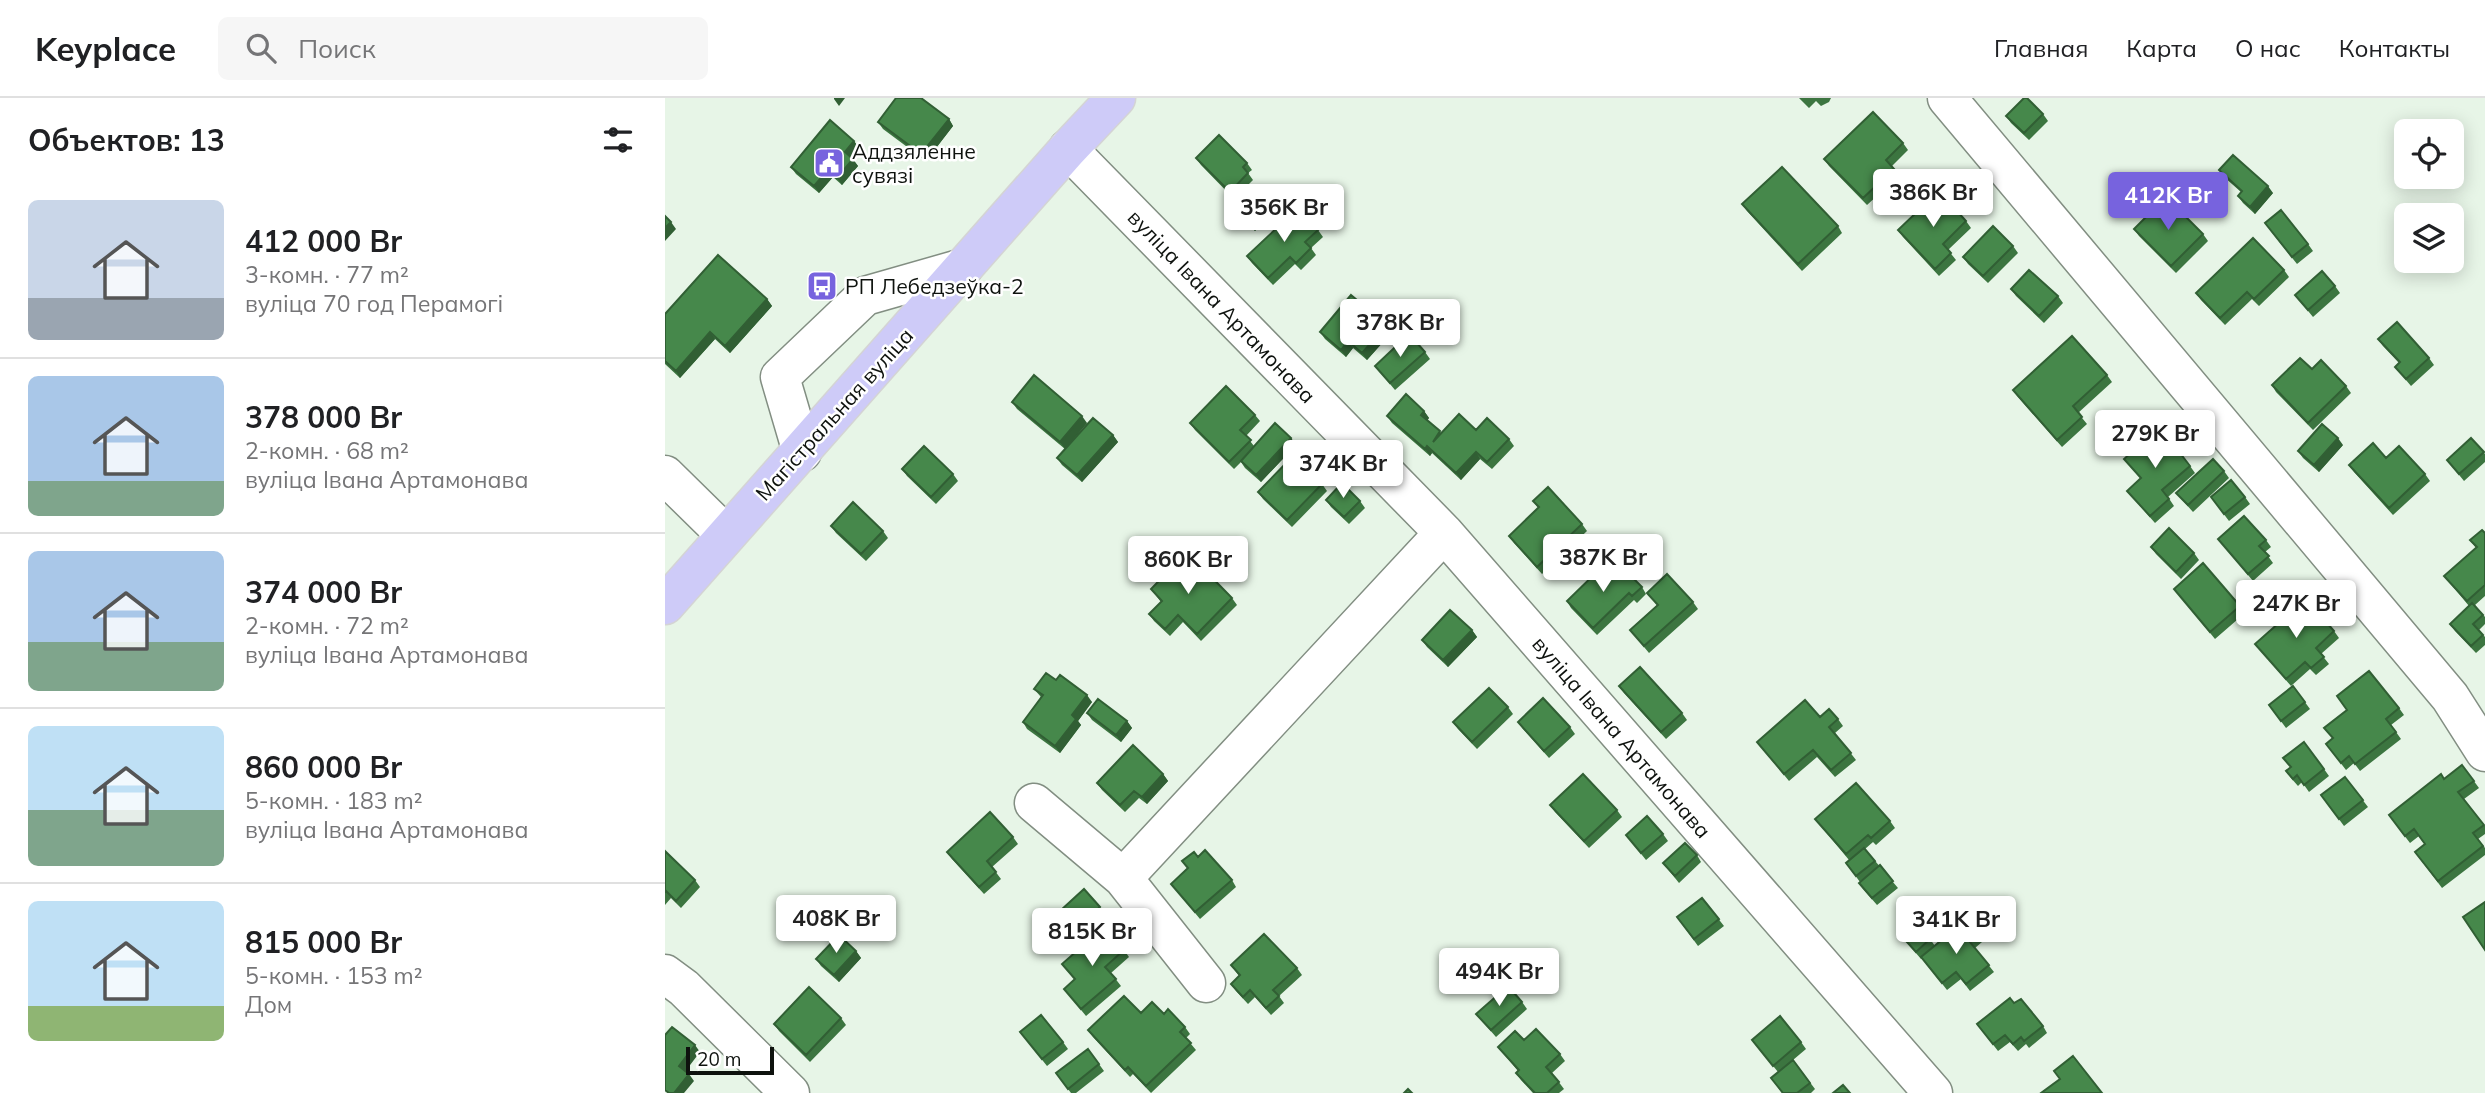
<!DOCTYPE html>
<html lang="ru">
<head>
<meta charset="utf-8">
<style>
  :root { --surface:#fff; --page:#f6f6f6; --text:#202124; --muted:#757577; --line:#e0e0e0; --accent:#7763de }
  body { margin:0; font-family:Mulish,sans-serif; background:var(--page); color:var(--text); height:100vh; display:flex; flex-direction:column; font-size:26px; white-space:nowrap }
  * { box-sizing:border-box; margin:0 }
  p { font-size:23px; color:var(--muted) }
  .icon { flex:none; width:38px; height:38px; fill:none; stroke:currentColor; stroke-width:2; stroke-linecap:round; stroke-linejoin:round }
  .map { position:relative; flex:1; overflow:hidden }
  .details { display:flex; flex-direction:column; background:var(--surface); width:665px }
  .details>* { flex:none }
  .tools { position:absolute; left:1729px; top:21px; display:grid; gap:14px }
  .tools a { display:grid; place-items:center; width:70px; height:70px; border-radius:10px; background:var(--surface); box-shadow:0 4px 18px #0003; font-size:35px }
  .scale { position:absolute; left:21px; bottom:18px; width:88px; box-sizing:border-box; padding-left:7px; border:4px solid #0e120e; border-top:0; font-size:19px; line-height:24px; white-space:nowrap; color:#0e120e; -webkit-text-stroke:5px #fff; paint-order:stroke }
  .price { position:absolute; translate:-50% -60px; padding:0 16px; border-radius:7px; background:#fff; color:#222; font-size:23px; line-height:46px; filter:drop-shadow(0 2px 4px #0008) }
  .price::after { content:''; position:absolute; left:50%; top:42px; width:21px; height:16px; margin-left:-10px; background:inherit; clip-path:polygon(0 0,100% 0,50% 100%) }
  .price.on { background:var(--accent); color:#fff }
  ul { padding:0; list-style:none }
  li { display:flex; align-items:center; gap:21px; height:175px; padding:0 28px }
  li+li { border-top:2px solid var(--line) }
  li span { display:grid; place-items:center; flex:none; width:196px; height:140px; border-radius:10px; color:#555 }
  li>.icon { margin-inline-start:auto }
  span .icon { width:84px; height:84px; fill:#fffc; stroke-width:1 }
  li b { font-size:30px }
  h2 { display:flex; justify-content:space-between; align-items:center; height:84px; padding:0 28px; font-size:30px }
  header { display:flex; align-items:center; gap:42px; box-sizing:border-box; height:98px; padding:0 35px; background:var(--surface); border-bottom:2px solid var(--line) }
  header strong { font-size:33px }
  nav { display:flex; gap:38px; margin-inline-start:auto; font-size:24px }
  .search { width:490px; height:63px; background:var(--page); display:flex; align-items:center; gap:18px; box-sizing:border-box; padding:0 24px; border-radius:10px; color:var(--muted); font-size:26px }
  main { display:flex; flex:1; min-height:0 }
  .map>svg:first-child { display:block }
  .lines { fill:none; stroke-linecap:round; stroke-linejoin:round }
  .minor-casing { stroke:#828e82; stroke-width:41 }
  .major-casing { stroke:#d4d4d4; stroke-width:41 }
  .minor { stroke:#fff; stroke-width:38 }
  .major { stroke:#cecbf8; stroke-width:38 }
  .wall { fill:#3c7540 }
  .shaded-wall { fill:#315f34 }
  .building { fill:#46884b; stroke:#315f34; stroke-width:2 }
  .labels { text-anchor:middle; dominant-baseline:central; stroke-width:5; stroke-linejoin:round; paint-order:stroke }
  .poi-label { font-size:21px; fill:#0e120e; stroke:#fff; text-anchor:start }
  .street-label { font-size:21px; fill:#0e120e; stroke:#fff }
</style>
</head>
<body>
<header>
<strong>Keyplace</strong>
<div class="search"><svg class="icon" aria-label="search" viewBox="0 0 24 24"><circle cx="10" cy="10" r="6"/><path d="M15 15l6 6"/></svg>Поиск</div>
<nav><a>Главная</a><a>Карта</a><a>О нас</a><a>Контакты</a></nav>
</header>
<main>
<section class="details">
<h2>Объектов: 13<svg class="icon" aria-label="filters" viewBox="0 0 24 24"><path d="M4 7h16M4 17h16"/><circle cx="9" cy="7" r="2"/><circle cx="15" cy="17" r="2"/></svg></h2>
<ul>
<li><span style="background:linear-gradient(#c9d6e8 70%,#9aa5b1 0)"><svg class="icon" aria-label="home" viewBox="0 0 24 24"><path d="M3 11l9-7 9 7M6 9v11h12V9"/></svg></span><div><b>412 000 Br</b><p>3-комн. · 77 m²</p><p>вуліца 70 год Перамогі</p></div></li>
<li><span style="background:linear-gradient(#a9c7e8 75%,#7fa58c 0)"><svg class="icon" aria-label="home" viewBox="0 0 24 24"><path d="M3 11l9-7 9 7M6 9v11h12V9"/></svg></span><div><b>378 000 Br</b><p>2-комн. · 68 m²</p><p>вуліца Івана Артамонава</p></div></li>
<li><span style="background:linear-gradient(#a9c7e8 65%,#7fa58c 0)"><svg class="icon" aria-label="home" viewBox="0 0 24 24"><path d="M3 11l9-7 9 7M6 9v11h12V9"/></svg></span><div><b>374 000 Br</b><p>2-комн. · 72 m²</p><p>вуліца Івана Артамонава</p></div></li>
<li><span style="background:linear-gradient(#bfe0f5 60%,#7fa58c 0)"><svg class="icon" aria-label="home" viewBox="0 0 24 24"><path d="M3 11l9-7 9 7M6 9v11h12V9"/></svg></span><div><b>860 000 Br</b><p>5-комн. · 183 m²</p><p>вуліца Івана Артамонава</p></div></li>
<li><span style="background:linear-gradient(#bfe0f5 75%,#8fb573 0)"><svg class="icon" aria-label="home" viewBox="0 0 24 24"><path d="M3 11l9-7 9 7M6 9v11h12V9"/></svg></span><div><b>815 000 Br</b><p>5-комн. · 153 m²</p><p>Дом</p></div></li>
</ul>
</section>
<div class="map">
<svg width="1820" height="995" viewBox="0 0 1820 995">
  <rect width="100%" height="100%" fill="#e7f5e7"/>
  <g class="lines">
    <g class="minor-casing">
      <path id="minor" d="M1282,0L1785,599L1820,654
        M403,51L779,435L1268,995
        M137,354L115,279L200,198L298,170
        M0,377L61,437
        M369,705L458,780
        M0,876L19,890L125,995
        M541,885L458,780L779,435"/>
    </g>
    <g class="major-casing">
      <path id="major" d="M0,507L403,51L451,0"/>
    </g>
    <use href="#minor" class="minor"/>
    <use href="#major" class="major"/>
  </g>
  <path class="wall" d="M1134,0H1166L1164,4L1156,8L1151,3L1144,10Z
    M1378,16L1383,23L1364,42L1346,25L1341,18Z
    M284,21L288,28L261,63L218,31L213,24Z
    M189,43L194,50L186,60L193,68L177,87L168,79L154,95L131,76L126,69Z
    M1238,45L1243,52L1227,68L1234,78L1202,107L1164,68L1159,61Z
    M531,60L582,65L587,72L583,75L588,82L569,101L536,67Z
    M1554,72L1608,95L1590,116L1578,105L1573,98L1576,94L1559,79Z
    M1077,106L1173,128L1177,135L1137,173L1082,113Z
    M610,111L590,133L578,122L573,115Z
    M1301,123L1306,130L1283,152L1291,162L1274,178L1238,139L1233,132Z
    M1469,131L1538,136L1543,143L1511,175L1474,138Z
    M653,132L658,139L646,150L651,157L636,172L630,166L608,187L587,165L582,158Z
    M1605,132L1643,146L1648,153L1632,166Z
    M1348,148L1353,155L1323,185L1303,166L1298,159Z
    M1619,172L1624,179L1594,208L1587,201L1560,227L1536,202L1531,195Z
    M1670,188L1675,195L1648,219L1630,197Z
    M1346,191L1393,198L1398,205L1379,225L1351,198Z
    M102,201L107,208L65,255L50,241L15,280L0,266V216Z
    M655,234H727L702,262L688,250L681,259L660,241Z
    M1713,241L1764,260L1769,267L1746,288L1730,269L1734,265L1718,248Z
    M760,254L765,261L730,292L710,268Z
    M1647,271L1681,288L1686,295L1648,332L1611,294L1607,287Z
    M1442,277L1447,284L1413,315L1422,326L1397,349L1353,299L1348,292Z
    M347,304L422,325L400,351L352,311Z
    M759,313L764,320L762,322L776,335L811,332L844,341L849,348L827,371L815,361L796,382L767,355L765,358L727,325L722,318Z
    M590,317L595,323L581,338L589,348L626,340L631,347L596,384L580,370L576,364L569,371L530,332L525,325Z
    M448,337L453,344L417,384L397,367L392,360Z
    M1806,340L1820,356V364L1799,383L1782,362Z
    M1678,347L1654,374L1638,360L1633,353Z
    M1721,360L1760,376L1765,383L1728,417L1689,374L1684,367Z
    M1459,361L1525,368L1530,375L1503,399L1509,408L1490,425L1462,393L1476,381Z
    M237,371L288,376L293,383L271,406L242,378Z
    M1559,373L1564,380L1528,414L1511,395Z
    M657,386L662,393L627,429L598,401L593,394Z
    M1546,399H1580L1585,406L1564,423Z
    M661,402L695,403L700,410L684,426L666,409Z
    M868,403L917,426L922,433L877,476L849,445L844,438L873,410Z
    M166,428L218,433L223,440L201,463L171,435Z
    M1820,435V498L1810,507L1820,519V526L1814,532L1820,539V547L1811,555L1790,533L1785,526L1804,508L1779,478L1811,450L1805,442Z
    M1553,441L1601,442L1606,449L1600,454L1608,465L1588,483Z
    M1486,449L1529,455L1534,462L1516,481L1491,456Z
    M946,475L977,489L981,496L972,505L969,502L932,537L906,510L902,503Z
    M486,491L567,500L572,507L536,543L518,524L505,538L489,523L484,516L496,504Z
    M1509,491L1575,508L1580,515L1550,541Z
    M982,495L1028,504L1033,511L984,555L965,532L992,507Z
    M807,532L812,539L783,569L762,549L757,542Z
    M1669,533L1674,540L1656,556L1664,566L1651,577L1645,571L1626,588L1590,546Z
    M391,582L427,604L413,623L416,627L395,655L362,631L358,624L376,599L369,591Z
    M954,588L1017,615L1022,622L1001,641L959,595Z
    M1628,588L1645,611L1621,630L1604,607Z
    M843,609L848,616L812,651L793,631L788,624Z
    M1734,610L1739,617L1726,627L1736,641L1695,673L1689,665L1681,672L1661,646Z
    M422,615L462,623L467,630L456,644L427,622Z
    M1155,619L1173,621L1178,628L1170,635L1191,662L1170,679L1152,659L1124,683L1092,644Z
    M853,624L905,629L910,636L884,660L858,631Z
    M1797,667L1814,690L1799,701L1820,728V736L1813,741L1820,750V757L1777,790L1750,754L1760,746L1754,738L1745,745L1729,724Z
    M1625,670L1659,671L1664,678L1644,694L1637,684L1633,688L1626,680L1621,673Z
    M498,676L503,683L482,706L474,700L460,714L437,692L432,685Z
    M1680,679L1703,709L1679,728L1656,697Z
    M885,707L952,712L957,719L924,750L890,714Z
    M1150,721L1225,723L1230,730L1211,747L1208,744L1200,751L1233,790L1212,807L1199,792L1194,785L1195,784L1181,765L1184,762Z
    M998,736L1003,743L981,762L961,737Z
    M348,739L353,746L327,769L336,781L319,796L287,761L282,754Z
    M0,753L30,782L35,789L16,810L6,800L0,807Z
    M1032,757L1036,764L1014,785L998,765Z
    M533,759L567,782L571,789L535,821L506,786L523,771L517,763Z
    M1037,800L1059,828L1033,848L1017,826Z
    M435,809L440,816L417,836L396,812Z
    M1233,834L1265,841L1270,848L1312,837L1317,844L1310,850L1329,874L1305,893L1296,881L1282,892L1257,860L1256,861Z
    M459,852L464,859L446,875L456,888L421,918L399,891L410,882L397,866Z
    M191,853L196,860L174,884L156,868L151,861Z
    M566,867L632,870L637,877L614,898L619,905L606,917L590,899L583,906L571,893L566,886L574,878Z
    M857,904L862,911L831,939L811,916Z
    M1349,905L1378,928L1382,935L1364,950L1361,946L1353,953L1345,944L1333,953L1312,926Z
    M476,915L499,916L520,929L525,936L521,940L531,952L486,995L468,976L465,979L428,939L423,932Z
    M176,920L181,927L145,964L114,933L109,926Z
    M355,934L398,944L403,951L382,968Z
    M859,942L895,956L900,963L887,975L899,991L894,995H868L856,982L851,975L853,973L833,949Z
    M1087,942L1136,944L1141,951L1128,962L1150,991L1146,995H1117L1106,980L1113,974Z
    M423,951L439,973L411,995H406L391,975Z"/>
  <path class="shaded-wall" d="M169,0H180L174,8L169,1Z
    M284,21L288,28L261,63L256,56Z
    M189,43L194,50L185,61L180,54Z
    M188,61L193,68L177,87L172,80Z
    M163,72L168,79L154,95L149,88Z
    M1603,88L1608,95L1590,116L1585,109Z
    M605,104L610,111L590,133L586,126Z
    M6,124L11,131L0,143V130Z
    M102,201L107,208L65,255L60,248Z
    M722,227L727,234L702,262L697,255Z
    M45,234L50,241L15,280L11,273Z
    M683,243L688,250L681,259L676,252Z
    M759,313L764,320L761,324L756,317Z
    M417,318L422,325L400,351L395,344Z
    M448,337L453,344L417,384L412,377Z
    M626,340L631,347L596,384L591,377Z
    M1673,340L1678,347L1654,374L1649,367Z
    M762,348L767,355L765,358L760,351Z
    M811,354L815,361L796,382L791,375Z
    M807,532L812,539L783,569L778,562Z
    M422,597L427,604L413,623L416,627L395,655L390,648L407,617Z
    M462,623L467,630L456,644L451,637Z
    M498,676L503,683L482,706L477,699Z
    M191,853L196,860L174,884L169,877Z
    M30,947L35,954L19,975L14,968Z
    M24,976L29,983L19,995H9Z"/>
  <path class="building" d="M231,0H256L284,21L256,56L213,24Z
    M1359,0H1362L1378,16L1359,35L1341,18Z
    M1208,14L1238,45L1221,62L1229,71L1198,100L1159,61Z
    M165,22L189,43L180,54L188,61L172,80L163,72L149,88L126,69Z
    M554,37L582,65L578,69L583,75L565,94L531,60Z
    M1568,57L1603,88L1585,109L1573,98L1577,93L1554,72Z
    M1117,69L1173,128L1133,166L1077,106Z
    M593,93L605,104L586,126L573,115Z
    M1274,93L1301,123L1278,146L1286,155L1270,171L1233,132Z
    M1501,99L1538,136L1506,168L1469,131Z
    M632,111L653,132L640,144L646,150L631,165L625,159L603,180L582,158Z
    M1616,112L1643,146L1627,159L1600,125Z
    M0,118L6,124L0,130Z
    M1328,128L1348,148L1318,178L1298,159Z
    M1588,140L1619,172L1589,201L1582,194L1555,220L1531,195Z
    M53,157L102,201L60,248L45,234L11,273L0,263V216Z
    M1364,172L1393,198L1374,218L1346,191Z
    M1657,173L1670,188L1643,212L1630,197Z
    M686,197L722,227L697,255L683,243L676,252L655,234Z
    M1732,224L1764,260L1741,281L1730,269L1735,264L1713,241Z
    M744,236L760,254L725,285L710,268Z
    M1407,238L1442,277L1408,308L1417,319L1392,342L1348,292Z
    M1635,260L1647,271L1656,262L1681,288L1643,325L1607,287Z
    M369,277L417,318L395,344L347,304Z
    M561,288L590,317L575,332L586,342L564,364L525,325Z
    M741,296L759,313L756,317L775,333L768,344L794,316L811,332L822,320L844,341L822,364L811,354L791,375L762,348L760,351L722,318Z
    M428,320L448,337L412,377L392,360Z
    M610,325L626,340L591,377L576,363Z
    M1657,326L1673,340L1649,367L1633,353Z
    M1495,329L1525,368L1497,392L1504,401L1485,418L1462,393L1476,380L1459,361Z
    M1806,340L1819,354L1794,376L1782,362Z
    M1708,345L1721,360L1734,348L1760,376L1724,410L1684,367Z
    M259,348L288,376L266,399L237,371Z
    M628,358L657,386L622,422L593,394Z
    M1548,361L1559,373L1523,407L1511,395Z
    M1566,382L1580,399L1559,416L1546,399Z
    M677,385L695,403L679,419L661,402Z
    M883,389L917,426L872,469L844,438L874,409L868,403Z
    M188,404L218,433L196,456L166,428Z
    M1579,418L1601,442L1594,448L1604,458L1583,476L1553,441Z
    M1504,430L1529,455L1511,474L1486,449Z
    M1817,432L1820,435V487L1802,503L1779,478L1812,449L1805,442Z
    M522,454L567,500L532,536L513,517L500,531L484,516L497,503L486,491Z
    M1538,465L1575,508L1545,534L1509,491Z
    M939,467L946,475L955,467L977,489L967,498L964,495L928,530L902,503Z
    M1002,476L1028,504L979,548L965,532L993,507L982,495Z
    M1641,501L1669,533L1651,550L1659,559L1646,570L1640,564L1621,581L1590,546Z
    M1807,505L1818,517L1808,526L1818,537L1806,548L1785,526Z
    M785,512L807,532L778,562L757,542Z
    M975,569L1017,615L996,634L954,588Z
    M1704,573L1734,610L1721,621L1731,634L1690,666L1684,658L1676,665L1661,646L1668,640L1659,630L1682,612L1672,598Z
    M381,575L391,582L395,577L422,597L407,617L411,621L390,648L358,624L378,597L369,591Z
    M1628,588L1640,604L1616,623L1604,607Z
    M824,590L843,609L807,644L788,624Z
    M878,600L905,629L879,653L853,624Z
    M433,601L462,623L451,637L422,615Z
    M1140,602L1155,619L1164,611L1173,621L1164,629L1186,655L1166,672L1148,652L1119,676L1092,644Z
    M1639,644L1659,671L1639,687L1632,677L1628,681L1621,673L1626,669L1618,660Z
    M468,647L498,676L477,699L469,693L455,707L432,685Z
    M1797,667L1809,683L1793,694L1819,727L1808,735L1818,748L1773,783L1750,754L1760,746L1749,731L1740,738L1724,717L1776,676L1779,681Z
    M918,676L952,712L919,743L885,707Z
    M1680,679L1698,702L1674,721L1656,697Z
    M1191,685L1225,723L1206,740L1203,737L1181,756L1150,721Z
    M325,714L348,739L322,763L331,774L314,789L282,754Z
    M982,718L998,736L976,755L961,737Z
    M1020,745L1032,757L1010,778L998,765Z
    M1199,750L1210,763L1191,778L1181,765Z
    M540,752L567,782L530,814L506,786L523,770L517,763L529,754L533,759Z
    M0,753L30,782L11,803L1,793L0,794Z
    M1215,767L1228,783L1207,800L1194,785Z
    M419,791L435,809L412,829L396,812Z
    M1037,800L1054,821L1029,841L1012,819Z
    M1820,804V852L1798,819Z
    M1247,821L1265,841L1251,854L1233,834Z
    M1300,823L1312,837L1304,843L1324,867L1301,886L1291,874L1277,885L1256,859Z
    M439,829L459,852L440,869L451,881L416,911L399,891L410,881L397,866Z
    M599,836L632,870L608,892L614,898L601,910L585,892L578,899L566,886L575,877L566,867Z
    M174,837L191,853L169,877L151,861Z
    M843,888L857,904L826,932L811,916Z
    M144,889L176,920L141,957L109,926Z
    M459,898L476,915L487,904L499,916L503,911L520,929L515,934L526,945L481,988L463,969L460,972L423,932Z
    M1345,900L1349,905L1356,901L1378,928L1359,943L1356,939L1348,946L1340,937L1328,946L1312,926Z
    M376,917L398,944L377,961L355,934Z
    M1115,918L1136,944L1108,968L1087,942Z
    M7,929L30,947L14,968L24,976L9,995H4L0,992V937Z
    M871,931L895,956L881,969L894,984L882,995H870L851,975L854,972L833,949L850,933L859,942Z
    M423,951L434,966L403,991L391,975Z
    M1408,958L1437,995H1376L1395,981L1389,973Z
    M1128,962L1145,985L1132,995H1118L1106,980Z
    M1178,987L1185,995H1168Z
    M743,991L747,995H739Z"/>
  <defs>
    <g id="civic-square" transform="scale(1.575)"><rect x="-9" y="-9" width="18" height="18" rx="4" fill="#7763de" stroke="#fff"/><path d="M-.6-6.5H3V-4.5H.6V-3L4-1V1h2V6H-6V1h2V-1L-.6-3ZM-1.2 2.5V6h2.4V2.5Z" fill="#fff"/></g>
    <g id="bus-square" transform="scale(1.575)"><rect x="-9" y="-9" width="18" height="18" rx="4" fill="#7763de" stroke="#fff"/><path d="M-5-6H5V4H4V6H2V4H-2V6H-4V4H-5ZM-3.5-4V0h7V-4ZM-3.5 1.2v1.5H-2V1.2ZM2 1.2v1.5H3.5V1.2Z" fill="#fff"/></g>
  </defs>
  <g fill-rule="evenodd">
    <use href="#civic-square" x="164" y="65"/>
    <use href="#bus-square" x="157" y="188"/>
  </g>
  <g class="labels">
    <g class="poi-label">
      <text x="187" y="53">Аддзяленне<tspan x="187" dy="24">сувязі</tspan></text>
      <text x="180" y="188">РП Лебедзеўка-2</text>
    </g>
    <g class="street-label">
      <text transform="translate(557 208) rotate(46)">вуліца Івана Артамонава</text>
      <text transform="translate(169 316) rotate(-48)">Магістральная вуліца</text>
      <text transform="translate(957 639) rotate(49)">вуліца Івана Артамонава</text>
    </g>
  </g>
</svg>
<div class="tools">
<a><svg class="icon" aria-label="locate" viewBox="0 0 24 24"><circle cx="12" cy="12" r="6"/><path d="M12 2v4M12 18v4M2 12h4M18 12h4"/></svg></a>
<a><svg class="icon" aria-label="layers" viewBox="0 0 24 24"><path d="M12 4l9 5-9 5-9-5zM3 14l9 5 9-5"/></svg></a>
</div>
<div class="scale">20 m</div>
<b class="price" style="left:1268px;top:131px">386K Br</b>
<b class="price on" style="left:1503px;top:134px">412K Br</b>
<b class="price" style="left:619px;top:146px">356K Br</b>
<b class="price" style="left:735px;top:261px">378K Br</b>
<b class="price" style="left:1490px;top:372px">279K Br</b>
<b class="price" style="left:678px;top:402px">374K Br</b>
<b class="price" style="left:938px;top:496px">387K Br</b>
<b class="price" style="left:523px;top:498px">860K Br</b>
<b class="price" style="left:1631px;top:542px">247K Br</b>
<b class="price" style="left:171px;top:857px">408K Br</b>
<b class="price" style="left:1291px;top:858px">341K Br</b>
<b class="price" style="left:427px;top:870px">815K Br</b>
<b class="price" style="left:834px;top:910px">494K Br</b>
</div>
</main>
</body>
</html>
